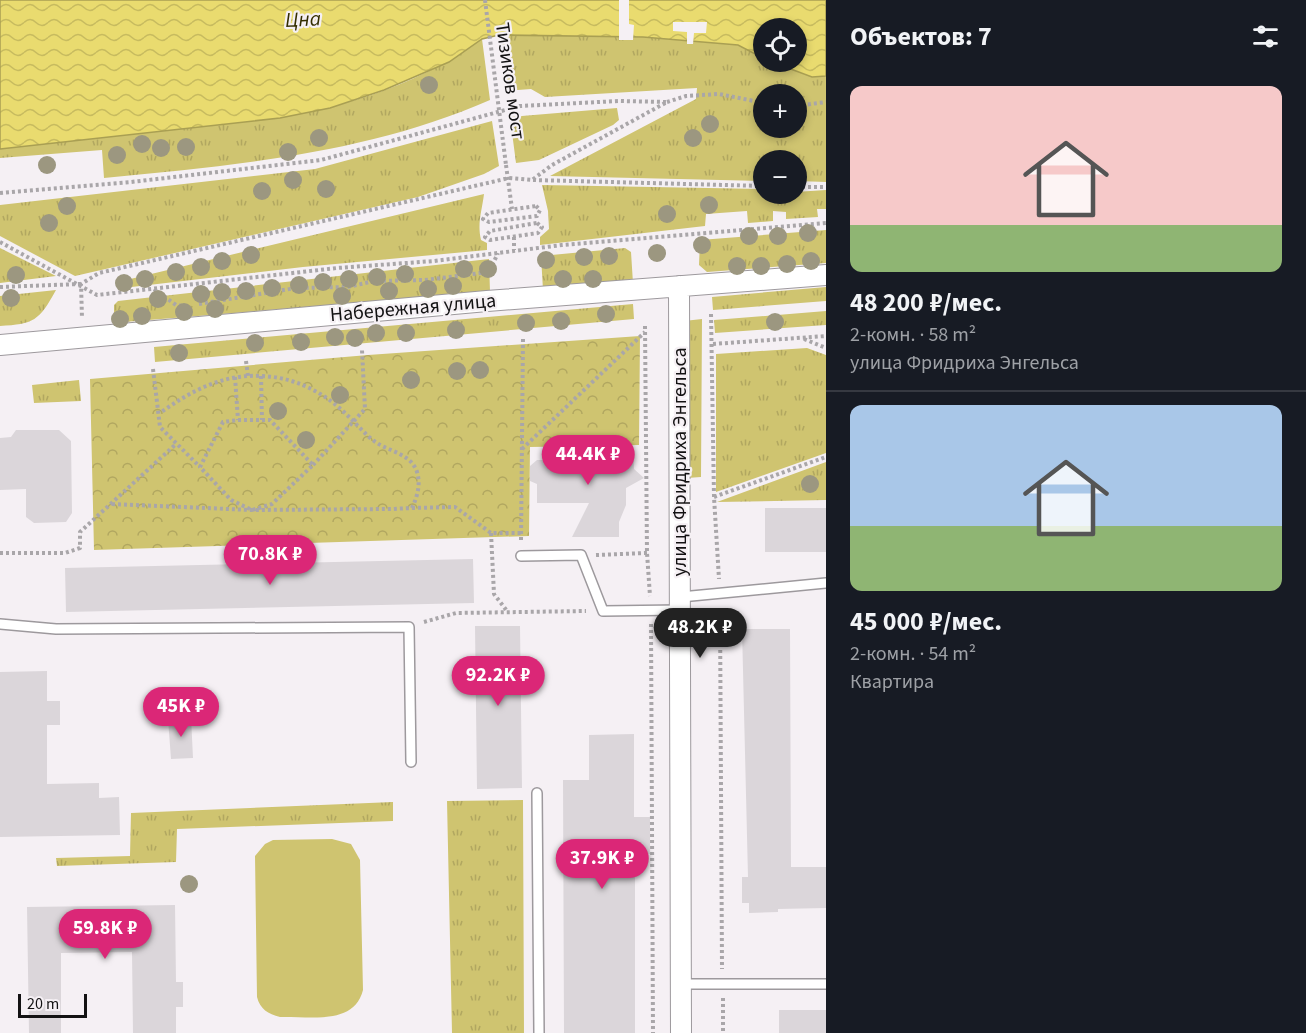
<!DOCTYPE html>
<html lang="ru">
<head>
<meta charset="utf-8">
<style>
  :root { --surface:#171b24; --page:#242831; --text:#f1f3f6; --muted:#9ea1a6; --line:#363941; --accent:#db2777 }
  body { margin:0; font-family:"Source Sans 3",sans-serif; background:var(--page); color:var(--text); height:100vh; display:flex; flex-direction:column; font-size:22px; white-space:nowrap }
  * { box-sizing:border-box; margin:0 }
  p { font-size:20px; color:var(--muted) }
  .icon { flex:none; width:33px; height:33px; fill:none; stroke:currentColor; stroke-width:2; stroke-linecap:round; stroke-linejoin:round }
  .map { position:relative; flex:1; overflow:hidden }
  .sheet { display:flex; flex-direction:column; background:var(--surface); width:480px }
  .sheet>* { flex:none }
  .tools { position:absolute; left:753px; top:18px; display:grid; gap:12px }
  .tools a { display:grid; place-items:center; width:54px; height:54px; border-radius:50%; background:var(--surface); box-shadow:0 3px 9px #0003; font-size:30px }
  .scale { position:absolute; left:18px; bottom:15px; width:69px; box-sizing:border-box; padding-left:6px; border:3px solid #131213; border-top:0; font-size:16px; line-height:21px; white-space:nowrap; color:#131213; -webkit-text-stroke:4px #f5f0f4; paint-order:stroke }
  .price { position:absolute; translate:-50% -51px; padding:0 14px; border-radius:21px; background:var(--accent); color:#fff; font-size:20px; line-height:39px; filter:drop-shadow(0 2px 3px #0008) }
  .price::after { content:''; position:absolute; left:50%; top:36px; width:18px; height:14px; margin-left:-9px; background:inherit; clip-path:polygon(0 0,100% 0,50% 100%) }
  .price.selected { background:#222; color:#fff }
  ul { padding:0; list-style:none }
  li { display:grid; align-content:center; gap:12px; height:318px; padding:0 24px }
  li+li { border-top:2px solid var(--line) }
  li span { display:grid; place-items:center; height:186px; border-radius:12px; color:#555 }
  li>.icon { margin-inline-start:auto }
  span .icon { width:108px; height:108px; fill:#fffc; stroke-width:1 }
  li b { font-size:26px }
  h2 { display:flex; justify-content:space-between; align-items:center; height:72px; padding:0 24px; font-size:26px }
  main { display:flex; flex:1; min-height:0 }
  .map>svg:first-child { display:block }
  .grass { fill:url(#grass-tufts); fill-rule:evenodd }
  .forest { fill:url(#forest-crowns) }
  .pitch { fill:#cfc470 }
  .water { fill:url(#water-waves); stroke:#a99f53; stroke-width:1.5 }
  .pier { fill:#f5f0f4 }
  .building { fill:#dbd6da }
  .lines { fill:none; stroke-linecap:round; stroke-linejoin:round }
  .lane-casing { stroke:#9d999d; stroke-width:12 }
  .street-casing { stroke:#9d999d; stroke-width:22 }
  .path { stroke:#a9a6a9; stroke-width:4; stroke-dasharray:3 3; stroke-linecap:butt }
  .lane { stroke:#fff; stroke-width:9 }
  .street { stroke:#fff; stroke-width:20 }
  .path-bridge { stroke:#a9a6a9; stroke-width:4; stroke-dasharray:3 3; stroke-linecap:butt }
  .tree { fill:#9c9780 }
  .labels { text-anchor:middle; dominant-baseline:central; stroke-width:4.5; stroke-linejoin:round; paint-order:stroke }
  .street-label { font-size:20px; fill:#131213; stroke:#f5f0f4 }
  .water-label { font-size:21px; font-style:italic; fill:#342e00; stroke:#f5f0f4 }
</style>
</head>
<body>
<main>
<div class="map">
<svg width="826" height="1033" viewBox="0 0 826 1033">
  <defs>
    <pattern id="grass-tufts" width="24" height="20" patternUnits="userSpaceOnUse" patternTransform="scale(1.5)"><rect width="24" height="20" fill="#cfc470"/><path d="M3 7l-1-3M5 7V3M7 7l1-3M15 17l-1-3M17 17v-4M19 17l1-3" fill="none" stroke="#b1a760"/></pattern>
    <pattern id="forest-crowns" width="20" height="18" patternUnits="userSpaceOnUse" patternTransform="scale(1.5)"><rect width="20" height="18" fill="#cfc470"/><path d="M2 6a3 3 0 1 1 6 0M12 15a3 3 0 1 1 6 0" fill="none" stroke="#b1a760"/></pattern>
    <pattern id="water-waves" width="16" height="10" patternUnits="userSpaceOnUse" patternTransform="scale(1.5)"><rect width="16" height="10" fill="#e9db6f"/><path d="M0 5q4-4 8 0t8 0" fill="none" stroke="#c7bb5f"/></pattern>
  </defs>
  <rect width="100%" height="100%" fill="#f5f0f4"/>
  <path class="grass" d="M499,35L643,37L738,45L763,58L764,62C786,62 803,78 826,76V182L797,181L796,160H764L763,181L550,176L696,99L697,88L545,97L531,89L506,91ZM764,94H796V128H764Z
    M482,39L490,100C367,154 235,165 104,178L102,150L0,158V149C60,142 121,135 181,129C292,117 388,106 482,39Z
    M617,108L619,120L613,125L539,160L516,163L510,117Z
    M492,121L499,166L484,174L418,197L75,276L0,236V205L315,169Z
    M542,185L763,189L764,194L826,190V209H817L818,217L786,219V212L773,211V221L748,223L747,211L706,214L705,226L540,245V237L549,229L548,211Z
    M484,194C482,211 477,223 481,240L487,243V250L303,267L123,288L122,281Z
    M826,230V263L707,272L699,265L700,240Z
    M0,248L56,276L0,283Z
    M625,248L631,252L633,283L543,290L541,256Z
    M489,259L490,292L124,322H114V305L118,301Z
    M826,287V301L713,310L712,297Z
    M56,290C39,321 34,324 0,326V296Z
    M633,304L634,319L155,362L154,347Z
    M826,311V325L715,333L714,320Z
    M702,319L701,477L687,478L684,321Z
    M807,348L826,355V453L716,492V354Z
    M79,380L81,401L34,403L32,385Z
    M826,462V500L717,502Z
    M523,800L524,1033H452L447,801Z
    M393,802V821L177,829L176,862L57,866L56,858L130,856L131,813Z"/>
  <path class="forest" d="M640,336L639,445L530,447L529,536L94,550L90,379L368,355Z"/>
  <path class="pitch" d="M332,839L351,844L360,860L363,990C354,1026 309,1016 280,1017C268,1014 260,1009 257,997L255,856L265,844L273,840Z"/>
  <path class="water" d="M0,0H826V76L812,77L772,62H796V28H764L763,58L738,45L643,37L499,35L482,39L449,62L384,90L330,108L280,118L0,149Z"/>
  <path class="pier" d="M619,0H629V24L634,25L633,40H619Z
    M673,22H707L706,33H694L693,44H687V32L673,31Z"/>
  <path class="building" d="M16,430H59L71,441L72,513L66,522L34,523L26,517V489L0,490V438L11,437Z
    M562,448H609V453L633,452L634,469L644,478L626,488V505L619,522V537H572L589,503H537V484L530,481V466L537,460H562Z
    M765,508H826V552H765Z
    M473,559L474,603L66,612L65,568Z
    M475,626H520L522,788L477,789Z
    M742,629H790L791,867H826V908L778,909V912L749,913V903H742V877H748Z
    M47,671V701H60V725H47V784L99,783V798L119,797L120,835L0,837V672Z
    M191,717L193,758L171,759L168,719Z
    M634,734V817H650V854H635V1033H564L563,780H589V735Z
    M175,905L176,982H183V1007H176V1033H133L132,952L61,953V1033H29L27,907Z
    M779,1010H826V1033H779Z"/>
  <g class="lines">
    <g class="lane-casing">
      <path id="lane" d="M521,556L581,555L603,611L681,610
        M681,597L826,583
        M0,624L56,629L409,627L411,762
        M537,793L539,1033
        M681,984H826"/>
    </g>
    <g class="street-casing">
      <path id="street" d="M679,286L681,1033
        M0,345L487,301L826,275"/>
    </g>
    <path class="path" d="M667,102L686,96L719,94L764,103
      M796,106L826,102
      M506,165L512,209
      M533,180L764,186
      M796,187H826
      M0,193L131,182L321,160L520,106L619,101L667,102L552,165L532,180L509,178L99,273L81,284L82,318
      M536,206L540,210L537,216L489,222L483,219L488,213Z
      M537,223L542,227L538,233L490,240L485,237L490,231Z
      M514,237V250
      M0,242L97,295L337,268L434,261L562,245L826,223
      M0,287L80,284
      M154,289L176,305L183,306
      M199,304L296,288L348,287L374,281L425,280L489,272L498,253
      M711,314L714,497L719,579
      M645,326L647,553L650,596
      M804,339L826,348
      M713,344L826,336
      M246,361L248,376
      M153,369L160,427L200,467
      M261,376L262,420
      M235,377L238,420
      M238,420H270L313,465L272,504L252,510L231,500L200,467L223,422Z
      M522,449L645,332
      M313,465L365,409L362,350
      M714,497L826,457
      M112,504L252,510L392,509L412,508C417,497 421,485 417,472C411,454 391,452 377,443C366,436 357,424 347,415C324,392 294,377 261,376C222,374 191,391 160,413
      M412,508L455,507L491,533H521
      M491,533L494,594L507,611
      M521,540L523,337
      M0,553H65L80,548V532L176,444
      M596,555L647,553
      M720,608L722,969
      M424,622L456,613L586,611
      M651,624L653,1033
      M723,998V1033"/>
    <use href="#lane" class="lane"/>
    <use href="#street" class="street"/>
    <path class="path-bridge" d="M485,0L506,165"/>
  </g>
  <g class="tree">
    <circle cx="429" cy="85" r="9"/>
    <circle cx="710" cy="124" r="9"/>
    <circle cx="319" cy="138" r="9"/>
    <circle cx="693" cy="138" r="9"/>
    <circle cx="142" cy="144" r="9"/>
    <circle cx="186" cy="147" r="9"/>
    <circle cx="161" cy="148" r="9"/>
    <circle cx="288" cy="152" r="9"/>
    <circle cx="117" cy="155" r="9"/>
    <circle cx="47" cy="165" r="9"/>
    <circle cx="293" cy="180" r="9"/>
    <circle cx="326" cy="189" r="9"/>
    <circle cx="262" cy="191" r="9"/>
    <circle cx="709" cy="205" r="9"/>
    <circle cx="67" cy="206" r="9"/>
    <circle cx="667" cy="214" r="9"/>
    <circle cx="49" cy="223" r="9"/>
    <circle cx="808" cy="233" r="9"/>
    <circle cx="749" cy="236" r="9"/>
    <circle cx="778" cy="236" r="9"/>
    <circle cx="702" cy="245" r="9"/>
    <circle cx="657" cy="253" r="9"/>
    <circle cx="251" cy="255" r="9"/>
    <circle cx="609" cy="256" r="9"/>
    <circle cx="584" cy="257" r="9"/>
    <circle cx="546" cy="260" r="9"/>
    <circle cx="222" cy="261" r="9"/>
    <circle cx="811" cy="261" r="9"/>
    <circle cx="787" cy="264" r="9"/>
    <circle cx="737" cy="266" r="9"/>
    <circle cx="761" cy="266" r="9"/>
    <circle cx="201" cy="267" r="9"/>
    <circle cx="464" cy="269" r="9"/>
    <circle cx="488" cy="269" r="9"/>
    <circle cx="176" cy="272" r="9"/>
    <circle cx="405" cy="274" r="9"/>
    <circle cx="16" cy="275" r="9"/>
    <circle cx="377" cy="277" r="9"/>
    <circle cx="145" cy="279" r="9"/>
    <circle cx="349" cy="279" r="9"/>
    <circle cx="563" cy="279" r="9"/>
    <circle cx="593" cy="279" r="9"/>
    <circle cx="323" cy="282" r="9"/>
    <circle cx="124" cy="283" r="9"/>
    <circle cx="299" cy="285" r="9"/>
    <circle cx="453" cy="286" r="9"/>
    <circle cx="272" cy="288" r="9"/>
    <circle cx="428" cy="289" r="9"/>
    <circle cx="246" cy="291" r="9"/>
    <circle cx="389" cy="291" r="9"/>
    <circle cx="222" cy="292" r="9"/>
    <circle cx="201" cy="294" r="9"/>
    <circle cx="342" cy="296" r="9"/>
    <circle cx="11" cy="298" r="9"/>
    <circle cx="158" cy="299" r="9"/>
    <circle cx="215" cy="309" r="9"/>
    <circle cx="184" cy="312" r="9"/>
    <circle cx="606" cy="314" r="9"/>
    <circle cx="142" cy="316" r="9"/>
    <circle cx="120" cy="319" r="9"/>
    <circle cx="561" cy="321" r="9"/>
    <circle cx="775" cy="322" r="9"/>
    <circle cx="526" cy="323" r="9"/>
    <circle cx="456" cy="330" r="9"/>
    <circle cx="376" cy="333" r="9"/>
    <circle cx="406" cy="333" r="9"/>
    <circle cx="335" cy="337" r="9"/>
    <circle cx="355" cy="338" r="9"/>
    <circle cx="301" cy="342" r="9"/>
    <circle cx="255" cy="343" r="9"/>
    <circle cx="179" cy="353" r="9"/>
    <circle cx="480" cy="370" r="9"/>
    <circle cx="457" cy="371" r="9"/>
    <circle cx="411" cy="380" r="9"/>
    <circle cx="340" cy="395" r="9"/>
    <circle cx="278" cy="411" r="9"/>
    <circle cx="306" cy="440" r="9"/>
    <circle cx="810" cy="484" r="9"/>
    <circle cx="189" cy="884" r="9"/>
  </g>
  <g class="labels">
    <g class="street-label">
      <text transform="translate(510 81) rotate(82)">Тизиков мост</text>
      <text transform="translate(413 308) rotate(-5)">Набережная улица</text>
      <text transform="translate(680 462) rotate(-90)">улица Фридриха Энгельса</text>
    </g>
    <g class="water-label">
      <text transform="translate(303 19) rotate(-3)">Цна</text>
    </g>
  </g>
</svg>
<div class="tools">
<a><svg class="icon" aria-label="locate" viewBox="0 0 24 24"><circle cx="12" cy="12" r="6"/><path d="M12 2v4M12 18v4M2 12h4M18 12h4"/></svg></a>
<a>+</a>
<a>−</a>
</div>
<div class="scale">20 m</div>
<b class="price" style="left:588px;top:486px">44.4K ₽</b>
<b class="price" style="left:270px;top:586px">70.8K ₽</b>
<b class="price selected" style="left:700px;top:659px">48.2K ₽</b>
<b class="price" style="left:498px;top:707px">92.2K ₽</b>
<b class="price" style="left:181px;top:738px">45K ₽</b>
<b class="price" style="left:602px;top:890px">37.9K ₽</b>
<b class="price" style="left:105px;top:960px">59.8K ₽</b>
</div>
<section class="sheet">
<h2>Объектов: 7<svg class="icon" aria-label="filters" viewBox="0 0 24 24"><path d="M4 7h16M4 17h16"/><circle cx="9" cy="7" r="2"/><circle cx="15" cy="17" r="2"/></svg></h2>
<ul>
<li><span style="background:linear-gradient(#f6c9c9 75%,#8fb573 0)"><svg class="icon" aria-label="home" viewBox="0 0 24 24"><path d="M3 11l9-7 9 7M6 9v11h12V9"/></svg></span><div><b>48 200 ₽/мес.</b><p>2-комн. · 58 m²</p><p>улица Фридриха Энгельса</p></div></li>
<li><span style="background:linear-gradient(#a9c7e8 65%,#8fb573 0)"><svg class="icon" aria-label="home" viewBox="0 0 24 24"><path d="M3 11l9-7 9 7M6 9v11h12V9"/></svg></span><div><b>45 000 ₽/мес.</b><p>2-комн. · 54 m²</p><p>Квартира</p></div></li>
</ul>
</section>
</main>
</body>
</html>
